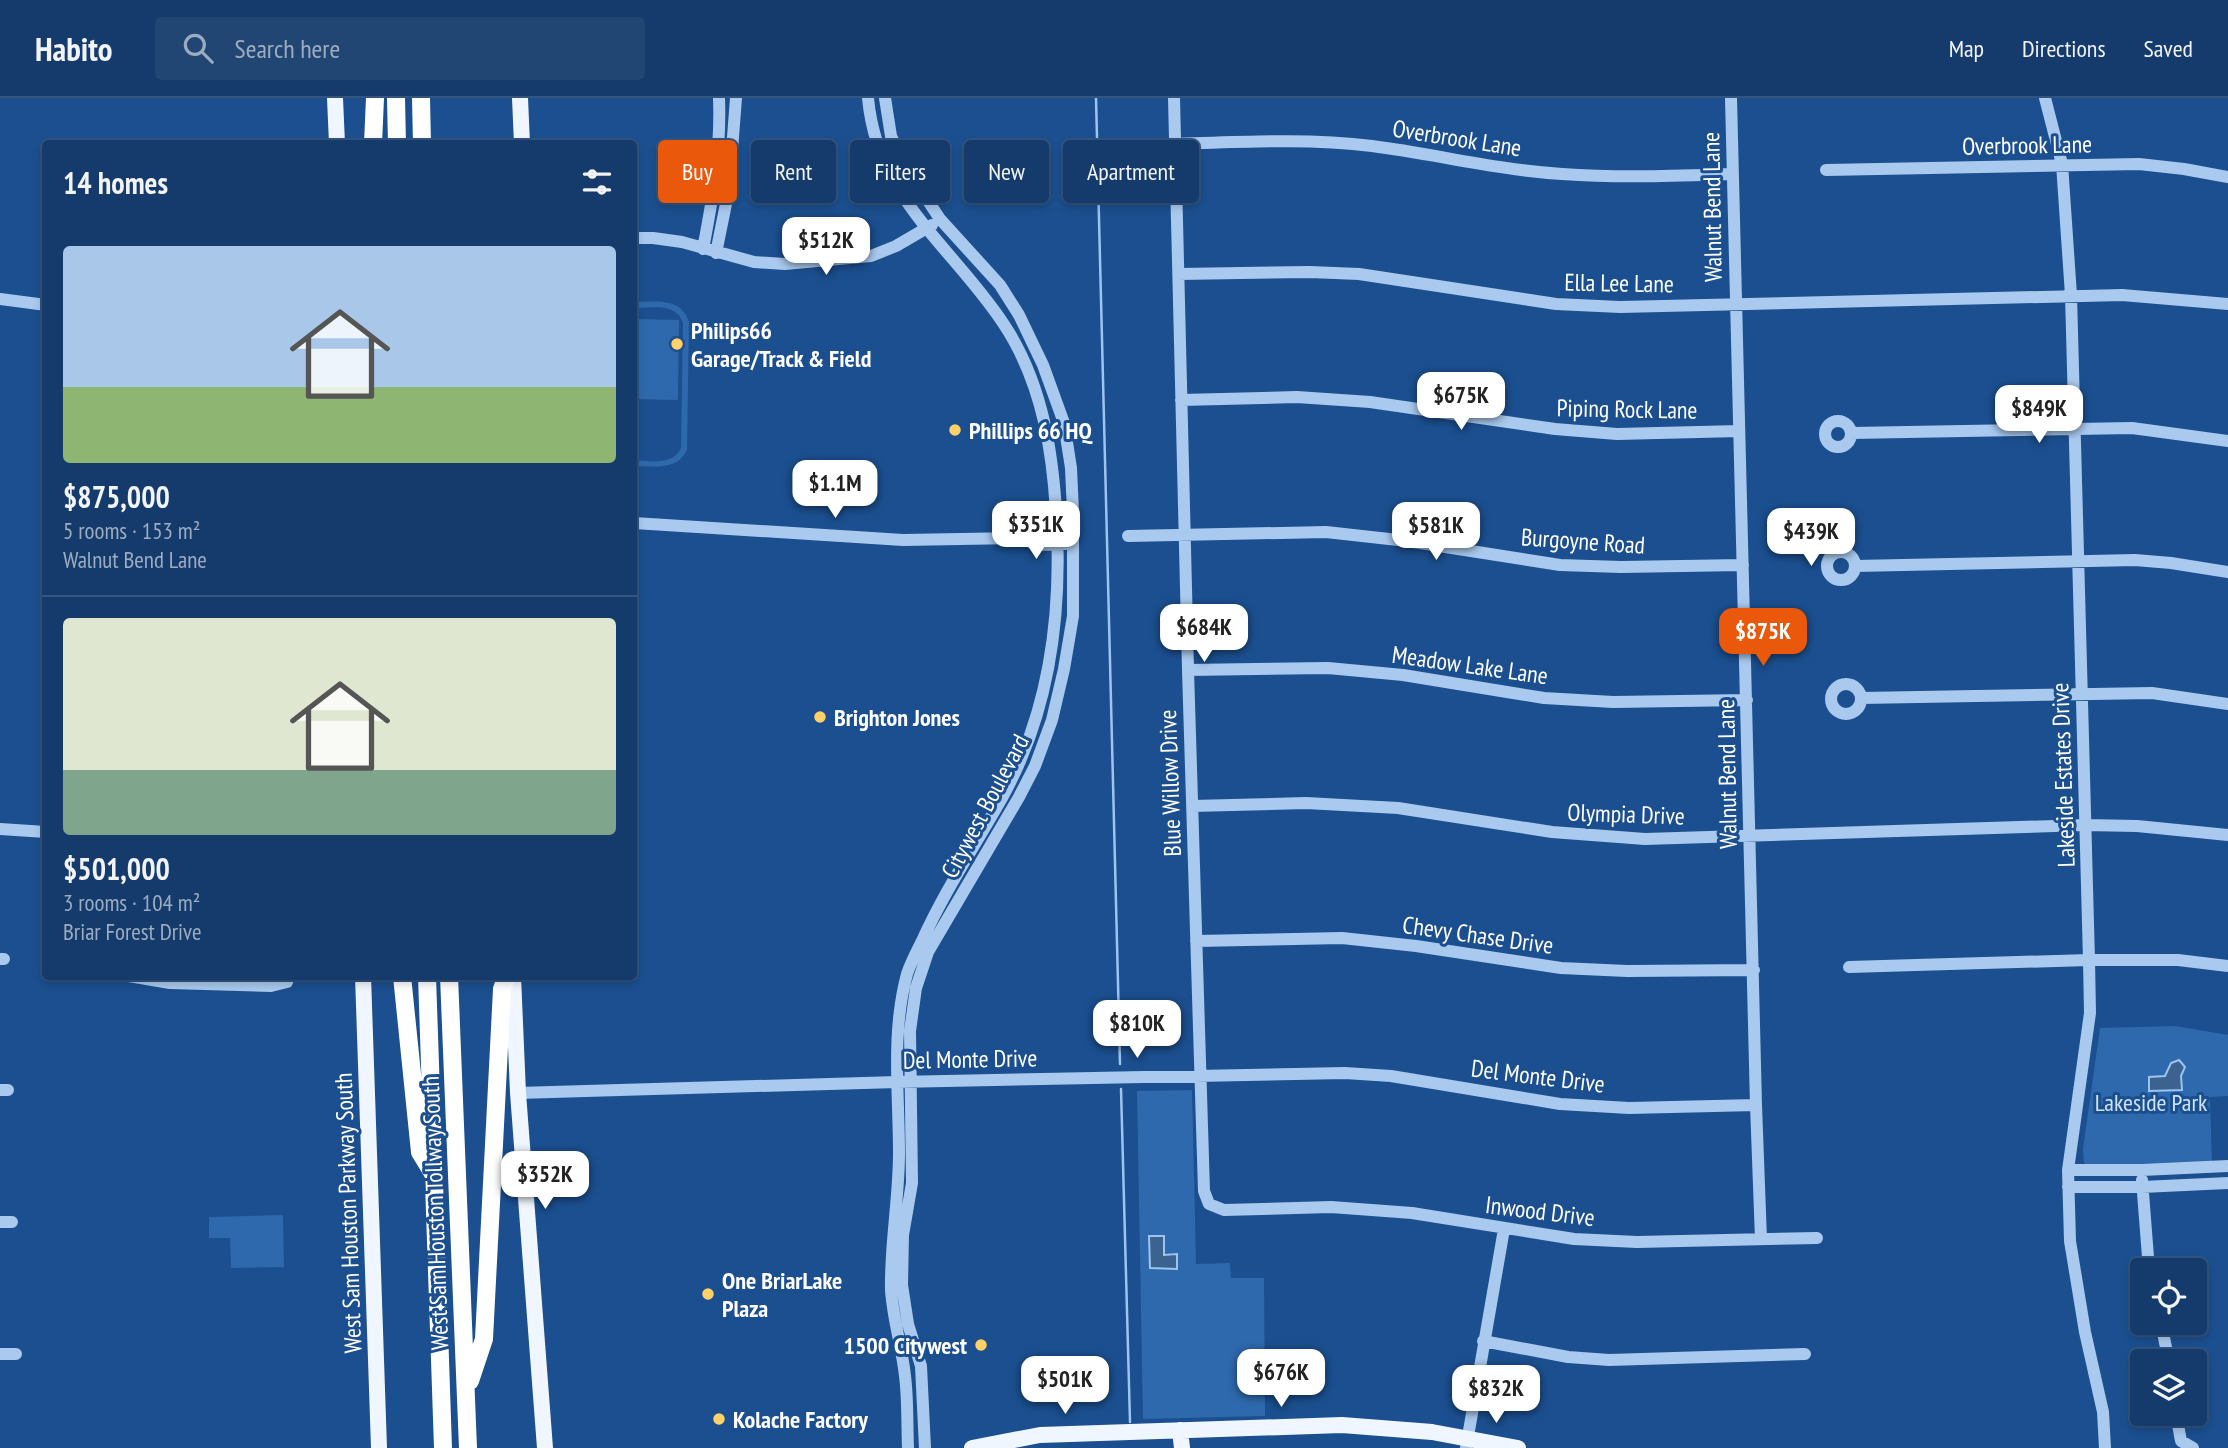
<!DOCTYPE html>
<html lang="en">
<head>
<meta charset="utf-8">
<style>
  :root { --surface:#143b6b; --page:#214673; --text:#f1f3f6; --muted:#9dadc1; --line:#33557e; --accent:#ea580c }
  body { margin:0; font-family:"PT Sans Narrow",sans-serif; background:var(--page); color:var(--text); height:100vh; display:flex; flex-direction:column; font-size:26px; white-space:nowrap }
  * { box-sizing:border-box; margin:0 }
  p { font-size:23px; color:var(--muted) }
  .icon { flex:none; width:38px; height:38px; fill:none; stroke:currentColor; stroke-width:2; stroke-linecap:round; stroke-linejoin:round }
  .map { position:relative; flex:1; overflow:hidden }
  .drawer { position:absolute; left:42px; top:42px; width:595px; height:840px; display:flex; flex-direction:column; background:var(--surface); border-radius:7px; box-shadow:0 4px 10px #0003,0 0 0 2px var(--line) }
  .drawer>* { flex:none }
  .top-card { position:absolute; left:658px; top:42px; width:665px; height:63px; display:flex; gap:14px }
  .buttons { position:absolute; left:2130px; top:1160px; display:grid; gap:14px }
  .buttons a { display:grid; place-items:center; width:77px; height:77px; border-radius:7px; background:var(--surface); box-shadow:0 4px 10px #0003,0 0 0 2px var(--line); font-size:35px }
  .price { position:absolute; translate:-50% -60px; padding:0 16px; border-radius:14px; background:#fff; color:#222; font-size:23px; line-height:46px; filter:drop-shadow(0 2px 4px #0008) }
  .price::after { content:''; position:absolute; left:50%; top:42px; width:21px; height:16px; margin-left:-10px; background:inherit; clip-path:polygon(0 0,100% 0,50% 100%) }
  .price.active { background:var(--accent); color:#fff }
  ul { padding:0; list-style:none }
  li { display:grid; align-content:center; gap:14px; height:371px; padding:0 21px }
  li+li { border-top:2px solid var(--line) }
  li span { display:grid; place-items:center; height:217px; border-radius:7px; color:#555 }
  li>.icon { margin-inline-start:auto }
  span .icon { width:126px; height:126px; fill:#fffc; stroke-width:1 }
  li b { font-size:30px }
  h2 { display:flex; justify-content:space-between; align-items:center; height:84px; padding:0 21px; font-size:30px }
  .pill { padding:0 24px; border-radius:7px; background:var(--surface); box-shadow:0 4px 10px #0003,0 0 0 2px var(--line); font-size:24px; line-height:63px }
  .pill.active { background:var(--accent); color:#fff }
  header { display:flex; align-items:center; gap:42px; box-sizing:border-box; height:98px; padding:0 35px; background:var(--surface); border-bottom:2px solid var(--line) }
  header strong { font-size:33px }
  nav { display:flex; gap:38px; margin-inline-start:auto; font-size:24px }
  .search { width:490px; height:63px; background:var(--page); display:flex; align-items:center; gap:18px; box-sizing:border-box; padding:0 24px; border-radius:7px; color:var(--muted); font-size:26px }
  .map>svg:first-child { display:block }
  .green { fill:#2e69ad }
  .water { fill:#3c6290; stroke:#9cc4f0; stroke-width:2 }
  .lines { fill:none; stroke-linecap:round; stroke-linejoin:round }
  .stream { stroke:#9cc4f0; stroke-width:2.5 }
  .minor { stroke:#a9c9ee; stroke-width:12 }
  .major { stroke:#f0f6ff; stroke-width:16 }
  .highway { stroke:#fff; stroke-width:18 }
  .poi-dot { fill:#ffd166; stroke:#1b4f8f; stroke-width:2.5 }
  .labels { text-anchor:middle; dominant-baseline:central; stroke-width:6; stroke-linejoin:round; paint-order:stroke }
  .street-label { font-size:24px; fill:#fff; stroke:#1b4f8f }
  .poi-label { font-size:24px; font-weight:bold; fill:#fff; stroke:#1b4f8f; text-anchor:start }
  .park-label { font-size:24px; fill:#cfe3fa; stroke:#1b4f8f }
</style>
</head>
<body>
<header>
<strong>Habito</strong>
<div class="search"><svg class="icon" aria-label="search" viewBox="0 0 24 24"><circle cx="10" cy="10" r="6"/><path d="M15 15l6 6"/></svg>Search here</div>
<nav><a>Map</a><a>Directions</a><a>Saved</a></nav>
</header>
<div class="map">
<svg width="2228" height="1350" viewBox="0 0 2228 1350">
  <rect width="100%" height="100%" fill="#1b4f8f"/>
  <path class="green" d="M634,204C656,204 681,199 689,224L687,352C677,373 654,368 634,368V362C650,363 673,368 681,350L683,225C676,204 652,210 634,210Z
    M634,221L679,222L678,302L634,301Z
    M2175,928L2228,937V998L2210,999L2212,1066L2095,1070L2084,1065L2083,1051L2100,930Z
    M1192,992L1196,1166L1230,1165L1231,1180H1264L1265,1318L1143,1321L1137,993Z
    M283,1117L284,1169L231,1170L230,1140H209V1119Z"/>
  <path class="water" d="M2179,962L2185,969L2181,978L2182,992L2149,993V979L2165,978L2171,965Z
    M1149,1138H1164V1157L1177,1156V1171L1150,1170Z"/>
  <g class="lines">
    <path class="stream" d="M1096,0L1120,966
      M1121,991L1130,1324"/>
    <path class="minor" d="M868,0C877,101 952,148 1003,225C1044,286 1054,360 1057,432C1061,524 1048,616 1003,698C976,746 945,792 922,843C917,853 911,864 907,876C891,935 899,995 899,1055C899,1101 890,1146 891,1192C893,1222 902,1249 905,1278C908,1301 907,1326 908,1350
      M885,0L891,38L903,65L940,121L1000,187L1019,217L1043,267L1064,325L1071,370L1073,414V518L1064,571L1052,622L1035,668L1019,699L928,854L916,890L910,933L912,1085L903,1137L902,1187L908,1226L921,1268L925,1350
      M1174,0L1188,572L1204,1093L1209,1106L1224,1112L1331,1109L1412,1115L1574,1141L1637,1144L1817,1140
      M1731,0L1756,1007L1761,1141
      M2045,0L2062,66L2071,197L2089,862L2090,915L2068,1072L2070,1143L2085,1234L2103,1314L2105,1350
      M1175,46C1240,44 1307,40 1372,48C1435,56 1498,72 1562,76C1619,80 1675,78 1732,76
      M1826,72L2139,66L2184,71L2228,79
      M634,140H653L682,144L754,164L785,166L871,158L896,148L932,127
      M703,151C713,99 721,53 719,0
      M716,155L729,91L736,0
      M1179,176L1310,174L1359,176L1556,206L1620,209L2122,197L2228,206
      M0,201L46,207
      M1181,302L1297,299L1370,304L1555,331L1617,336L1739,333
      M1825 336a13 13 0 1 1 26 0a13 13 0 1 1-26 0Z
      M1851,335L2132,330L2228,343
      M634,425L903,442L1025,440L1035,435L1065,434
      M1128,438L1326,434L1407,443L1560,467L1621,469L1743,467
      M1025,440L1035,447L1065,446
      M1827 468a14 14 0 1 1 28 0a14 14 0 1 1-28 0Z
      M1855,468L2135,462L2171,465L2228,474
      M1188,572L1328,570L1403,577L1544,600L1613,604L1747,602
      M1831 601a15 15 0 1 1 30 0a15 15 0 1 1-30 0Z
      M1861,600L2152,595L2228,606
      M1192,708L1306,705L1398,710L1552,734L1645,741L2085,727L2137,728L2228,737
      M0,731L46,734
      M1196,843L1342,840L1416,848L1561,870L1627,873L1754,872
      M0,861H4
      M1849,869L2089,862H2178L2228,868
      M129,878L170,885L271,888L287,884L289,878
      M0,992H8
      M518,995L897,984L1345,975L1391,978L1560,1006L1629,1010L1756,1007
      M2068,1072H2142L2228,1068
      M2142,1082L2149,1172
      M2068,1089H2142L2228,1085
      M0,1124H12
      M2161,1225L2169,1264
      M1483,1243L1568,1259L1609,1262L1805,1256
      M0,1256H16
      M2176,1316L2181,1343L2193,1350
      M1466,1350L1504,1131"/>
    <path class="major" d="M335,0L337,46
      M520,0L522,46
      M363,878L379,1350
      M513,878L518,995L545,1350
      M1180,1332L1182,1350
      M972,1350L1040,1337L1342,1327L1432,1334L1518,1350"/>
    <path class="highway" d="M396,0L397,46
      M421,0L422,46
      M373,46L375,0
      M402,878L420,1054L434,1077
      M427,878L443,1350
      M449,878L468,1350
      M470,1283L484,1241L502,891L507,878"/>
  </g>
  <g class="poi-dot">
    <circle cx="677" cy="246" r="7"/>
    <circle cx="955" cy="332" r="7"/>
    <circle cx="820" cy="619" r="7"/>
    <circle cx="708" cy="1196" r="7"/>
    <circle cx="981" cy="1247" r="7"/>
    <circle cx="719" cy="1321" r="7"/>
  </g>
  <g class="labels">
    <g class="street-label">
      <text transform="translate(1457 40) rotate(9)">Overbrook Lane</text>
      <text transform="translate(2027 47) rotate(-1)">Overbrook Lane</text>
      <text transform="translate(1712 109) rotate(-91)">Walnut Bend Lane</text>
      <text transform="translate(1619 185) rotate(1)">Ella Lee Lane</text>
      <text transform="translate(1627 311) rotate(1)">Piping Rock Lane</text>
      <text transform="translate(1583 443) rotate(4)">Burgoyne Road</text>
      <text transform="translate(1470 567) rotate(8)">Meadow Lake Lane</text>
      <text transform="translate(1727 676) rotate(-91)">Walnut Bend Lane</text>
      <text transform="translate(2063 677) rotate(-92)">Lakeside Estates Drive</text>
      <text transform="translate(1170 685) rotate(-92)">Blue Willow Drive</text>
      <text transform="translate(985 708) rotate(-62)">Citywest Boulevard</text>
      <text transform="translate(1626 716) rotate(2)">Olympia Drive</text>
      <text transform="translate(1478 837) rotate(8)">Chevy Chase Drive</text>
      <text transform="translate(970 961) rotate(-1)">Del Monte Drive</text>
      <text transform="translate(1538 978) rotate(7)">Del Monte Drive</text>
      <text transform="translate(1540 1113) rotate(7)">Inwood Drive</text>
      <text transform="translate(348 1115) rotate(-92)">West Sam Houston Parkway South</text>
      <text transform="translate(435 1115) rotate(-92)">West Sam Houston Tollway South</text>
    </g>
    <g class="poi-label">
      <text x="691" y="232">Philips66<tspan x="691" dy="28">Garage/Track &amp; Field</tspan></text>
      <text x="969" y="332">Phillips 66 HQ</text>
      <text x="834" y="619">Brighton Jones</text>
      <text x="722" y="1182">One BriarLake<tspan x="722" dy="28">Plaza</tspan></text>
      <text x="967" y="1247" text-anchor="end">1500 Citywest</text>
      <text x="733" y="1321">Kolache Factory</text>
    </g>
    <g class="park-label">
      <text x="2151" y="1004">Lakeside Park</text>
    </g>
  </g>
</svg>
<div class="buttons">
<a><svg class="icon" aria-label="locate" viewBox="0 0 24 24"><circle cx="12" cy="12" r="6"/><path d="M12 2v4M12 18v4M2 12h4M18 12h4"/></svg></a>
<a><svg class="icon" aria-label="layers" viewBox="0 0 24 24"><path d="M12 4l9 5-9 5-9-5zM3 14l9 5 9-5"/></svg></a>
</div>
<b class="price" style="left:826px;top:179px">$512K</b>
<b class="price" style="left:1461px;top:334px">$675K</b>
<b class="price" style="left:2039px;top:347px">$849K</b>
<b class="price" style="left:835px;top:422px">$1.1M</b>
<b class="price" style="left:1036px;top:463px">$351K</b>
<b class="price" style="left:1436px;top:464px">$581K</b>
<b class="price" style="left:1811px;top:470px">$439K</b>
<b class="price" style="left:1204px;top:566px">$684K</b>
<b class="price active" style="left:1763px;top:570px">$875K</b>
<b class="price" style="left:1137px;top:962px">$810K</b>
<b class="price" style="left:545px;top:1113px">$352K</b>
<b class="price" style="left:1281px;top:1311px">$676K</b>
<b class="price" style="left:1065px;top:1318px">$501K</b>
<b class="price" style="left:1496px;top:1327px">$832K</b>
<div class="top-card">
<a class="pill active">Buy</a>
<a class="pill">Rent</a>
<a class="pill">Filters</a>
<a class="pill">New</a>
<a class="pill">Apartment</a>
</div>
<section class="drawer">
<h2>14 homes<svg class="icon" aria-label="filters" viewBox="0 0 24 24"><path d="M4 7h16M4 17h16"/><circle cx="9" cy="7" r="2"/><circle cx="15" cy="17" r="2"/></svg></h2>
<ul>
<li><span style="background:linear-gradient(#a9c7e8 65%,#8fb573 0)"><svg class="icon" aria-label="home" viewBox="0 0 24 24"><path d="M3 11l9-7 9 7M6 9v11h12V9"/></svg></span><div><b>$875,000</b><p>5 rooms · 153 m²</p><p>Walnut Bend Lane</p></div></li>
<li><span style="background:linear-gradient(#dfe7d0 70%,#7fa58c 0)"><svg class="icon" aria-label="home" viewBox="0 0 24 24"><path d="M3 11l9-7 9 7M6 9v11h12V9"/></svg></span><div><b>$501,000</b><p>3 rooms · 104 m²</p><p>Briar Forest Drive</p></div></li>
</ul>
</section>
</div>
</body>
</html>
